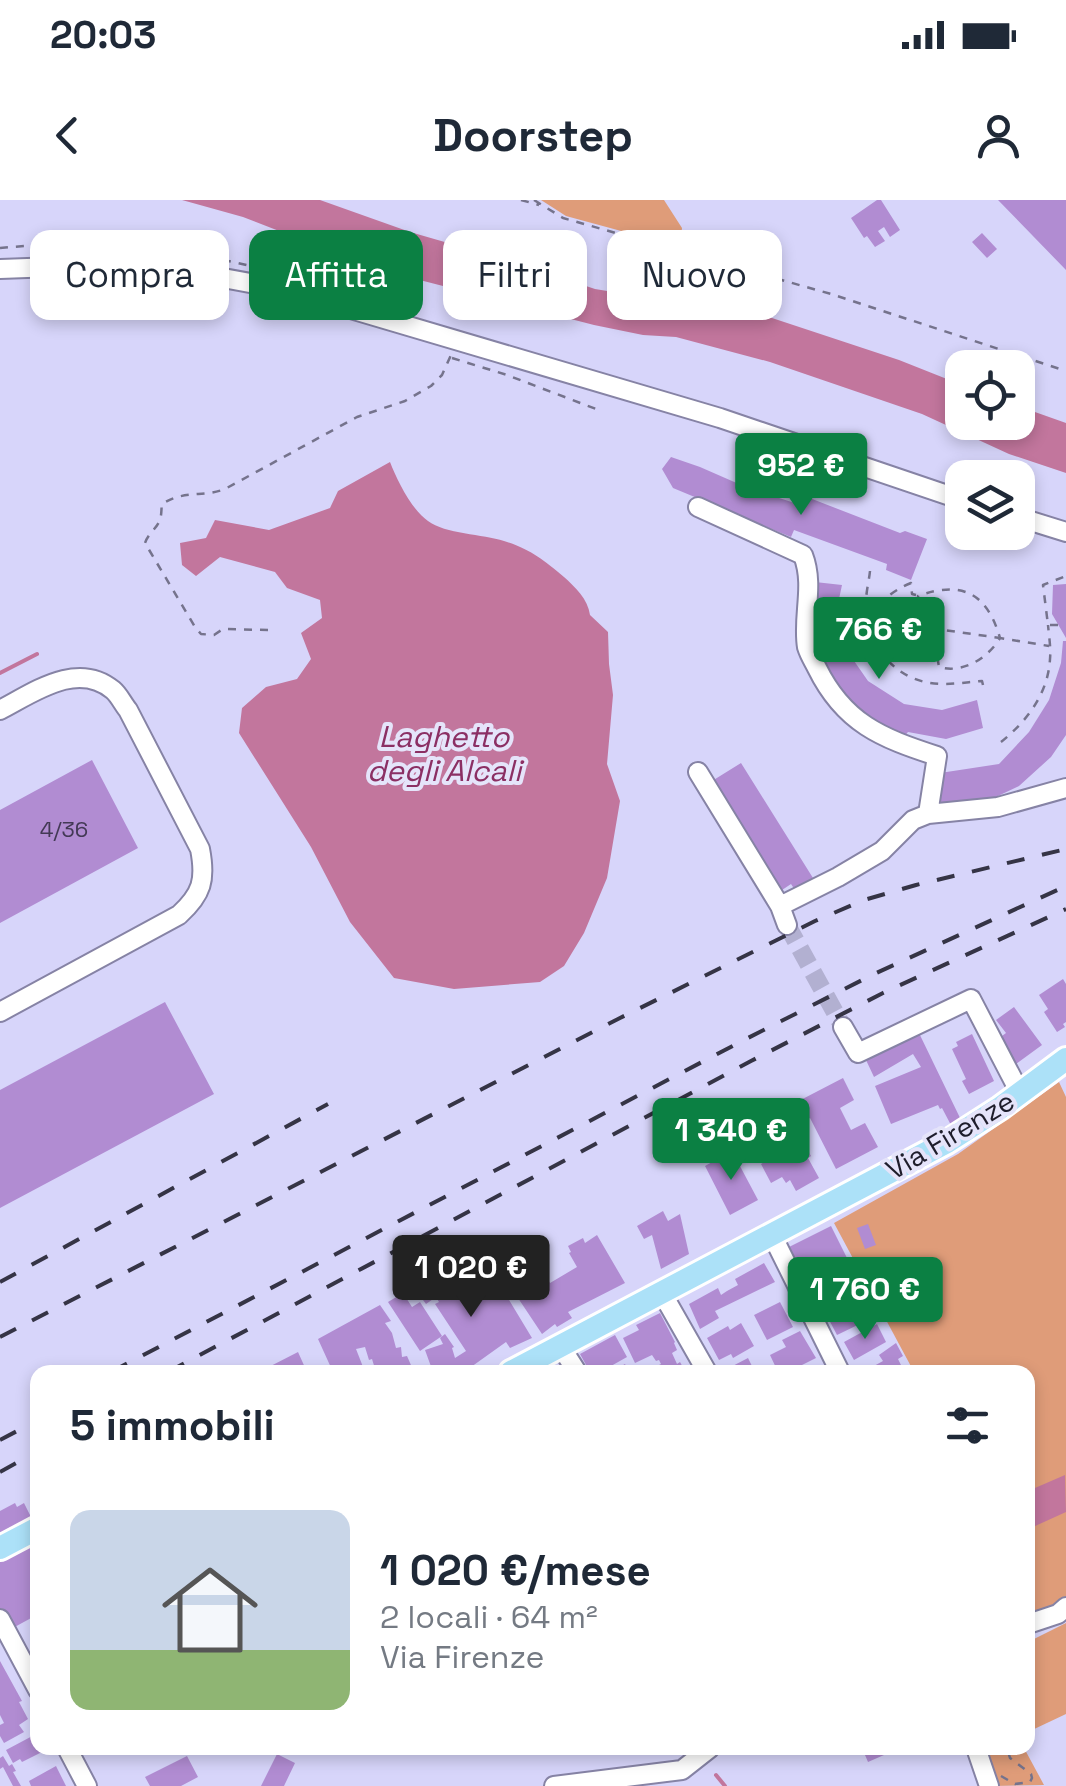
<!DOCTYPE html>
<html lang="it">
<head>
<meta charset="utf-8">
<style>
  :root { --surface:#fff; --page:#f2f2f3; --text:#1f2937; --muted:#747a83; --line:#e0e1e3; --accent:#0b8043 }
  body { margin:0; font-family:"Space Grotesk",sans-serif; background:var(--page); color:var(--text); height:100vh; display:flex; flex-direction:column; font-size:38px; white-space:nowrap }
  * { box-sizing:border-box; margin:0 }
  p { font-size:32px; color:var(--muted) }
  .icon { flex:none; width:55px; height:55px; fill:none; stroke:currentColor; stroke-width:2; stroke-linecap:round; stroke-linejoin:round }
  .map { position:relative; flex:1; overflow:hidden }
  .panel { position:absolute; left:30px; top:1165px; width:1005px; height:390px; display:flex; flex-direction:column; background:var(--surface); border-radius:20px; box-shadow:0 5px 15px #0003 }
  .panel>* { flex:none }
  .top-card { position:absolute; left:30px; top:30px; width:1008px; height:90px; display:flex; gap:20px }
  .controls { position:absolute; left:945px; top:150px; display:grid; gap:20px }
  .controls a { display:grid; place-items:center; width:90px; height:90px; border-radius:20px; background:var(--surface); box-shadow:0 5px 15px #0003; font-size:50px }
  .price { position:absolute; translate:-50% -85px; padding:0 22px; border-radius:10px; background:var(--accent); color:#fff; font-size:32px; line-height:65px; filter:drop-shadow(0 2px 5px #0008) }
  .price::after { content:''; position:absolute; left:50%; top:60px; width:30px; height:22px; margin-left:-15px; background:inherit; clip-path:polygon(0 0,100% 0,50% 100%) }
  .price.selected { background:#222; color:#fff }
  ul { padding:0; list-style:none }
  li { display:flex; align-items:center; gap:30px; height:250px; padding:0 40px }
  li+li { border-top:2px solid var(--line) }
  li span { display:grid; place-items:center; flex:none; width:280px; height:200px; border-radius:20px; color:#555 }
  li>.icon { margin-inline-start:auto }
  span .icon { width:120px; height:120px; fill:#fffc; stroke-width:1 }
  li b { font-size:42px }
  h2 { display:flex; justify-content:space-between; align-items:center; height:120px; padding:0 40px; font-size:42px }
  .chip { padding:0 35px; border-radius:20px; background:var(--surface); box-shadow:0 5px 15px #0003; font-size:35px; line-height:90px }
  .chip.selected { background:var(--accent); color:#fff }
  .status { display:flex; justify-content:space-between; align-items:center; height:70px; padding:0 50px; background:var(--surface); direction:ltr }
  .status svg { height:28px; fill:currentColor }
  header { display:flex; justify-content:space-between; align-items:center; height:130px; padding:0 40px; background:var(--surface); font-size:45px; font-weight:800 }
  .map>svg:first-child { display:block }
  .green { fill:#df9c79 }
  .water { fill:#c2769d }
  .lines { fill:none; stroke-linecap:round; stroke-linejoin:round }
  .stream { stroke:#c2769d; stroke-width:4 }
  .building { fill:#b18cd2 }
  .minor-tunnel { stroke:#b2b0d1; stroke-width:18; stroke-dasharray:18 9; stroke-linecap:butt }
  .minor-casing { stroke:#8683a5; stroke-width:22 }
  .major-casing { stroke:#fff; stroke-width:28 }
  .path { stroke:#75738c; stroke-width:2.5; stroke-dasharray:8 8; stroke-linecap:butt }
  .minor { stroke:#fff; stroke-width:18 }
  .major { stroke:#ace1f8; stroke-width:22 }
  .rail { stroke:#353445; stroke-width:4; stroke-dasharray:18 18; stroke-linecap:butt }
  .labels { text-anchor:middle; dominant-baseline:central; stroke-width:8; stroke-linejoin:round; paint-order:stroke }
  .number-label { font-size:22px; fill:#433955 }
  .street-label { font-size:28px; fill:#1e1d2b; stroke:#e5e4fa }
  .water-label { font-size:30px; font-style:italic; fill:#8b2f64; stroke:#e5e4fa }
</style>
</head>
<body>
<div class="status"><b>20:03</b><svg viewBox="0 0 49 12"><path d="M0 12V9h3v3zM5 12V6h3v6zM10 12V3h3v9zM15 12V0h3v12zM26 1h20v11H26zM47 4h2v5h-2z"/></svg></div>
<header><svg class="icon" aria-label="back" viewBox="0 0 24 24"><path d="M15 5l-7 7 7 7"/></svg>Doorstep<svg class="icon" aria-label="person" viewBox="0 0 24 24"><circle cx="12" cy="8" r="4"/><path d="M4 21q1-7 8-7t8 7"/></svg></header>
<div class="map">
<svg width="1066" height="1586" viewBox="0 0 1066 1586">
  <rect width="100%" height="100%" fill="#d7d5fa"/>
  <path class="green" d="M541,0H664L682,28L680,47L566,16Z
    M1059,882L1066,897V1396L1054,1406L1028,1415V1172H914L834,1023L958,954Z
    M1066,1423V1514L1030,1531L1028,1527V1442Z
    M980,1548H1024L1044,1585L993,1586Z"/>
  <path class="water" d="M182,0H320L410,32L514,62L595,89L772,118L899,160L962,185V222H1018V206L1066,223V273L1009,254L922,214L770,162L676,137L643,135L594,125L377,69L243,17Z
    M390,262C397,280 411,309 428,321C445,334 483,334 504,341C532,350 542,359 564,377C575,387 588,399 590,415L608,432L609,464L613,495L607,564L620,601L607,678L584,733L564,766L540,782L454,789L394,778L350,722L311,647L239,533L242,508L266,487L297,479L311,459L301,433L322,418L320,400L287,388L275,372L220,357L196,376L182,365L180,343L206,338L215,320L269,330L330,308L338,291Z
    M1065,1275L1066,1312L1033,1327L1028,1314V1291Z"/>
  <g class="lines">
    <path class="stream" d="M0,473L37,454
      M716,1575L725,1586"/>
  </g>
  <path class="building" d="M877,0H881L900,30L890,37L884,27L878,31L885,41L875,47L867,36L864,38L851,18Z
    M998,0H1066V70Z
    M982,33L997,49L987,58L972,42Z
    M671,257L700,267L748,288L804,306L807,297L900,333L905,331L927,339L911,380L886,370L887,364L794,330L791,337L673,288L662,269Z
    M815,382L842,385L836,413L843,445L868,481L904,504L942,510L977,500L983,528L946,539L908,532L903,538L861,516L818,458L812,425Z
    M1066,384V438L1052,414L1053,385Z
    M1063,441H1066V535L1051,557L1019,586L981,604L941,608L940,573L999,564L1029,532L1049,500L1061,463Z
    M92,560L138,648L0,723V610Z
    M741,563L813,678L795,690L791,684L782,690L712,581Z
    M1063,779L1066,784V822L1063,824L1065,827L1057,832L1044,812L1048,809L1039,795Z
    M165,802L214,894L0,1008V890Z
    M1014,807L1042,845L1016,864L998,839L1006,833L996,820Z
    M918,831L962,922L952,927L942,908L940,909L938,905L891,924L875,886L921,867L913,854L874,877L866,860Z
    M972,834L994,881L969,894L962,881L966,879L952,849L958,846L956,842Z
    M843,878L854,900L840,908L851,930L865,923L878,947L836,969L810,918L801,923L791,905Z
    M804,939L809,948L807,949L811,956L808,958L819,978L796,991L790,980L786,983L782,977L771,983L761,964Z
    M732,951L758,1000L730,1015L705,966Z
    M663,1011L668,1021L680,1014L689,1054L661,1069L652,1035L644,1039L637,1026Z
    M868,1024L876,1045L865,1049L857,1028Z
    M831,1026L848,1060L828,1070L827,1067L805,1078L789,1047Z
    M597,1035L625,1083L568,1112L572,1118L557,1127L555,1124L542,1134L514,1092L516,1091L507,1077L535,1060L550,1083L577,1067L569,1053L571,1052L568,1046L583,1038L585,1043Z
    M461,1063L483,1097L500,1085L532,1138L510,1148L506,1142L464,1172H433L425,1150L443,1144L440,1138L445,1134L454,1147L452,1148L455,1158L466,1151L435,1104L439,1102L436,1097L426,1104L414,1088Z
    M764,1063L775,1082L715,1111L719,1118L700,1129L689,1104L718,1088L721,1095L727,1091L738,1085L735,1079Z
    M829,1070L832,1075L812,1085L810,1081Z
    M847,1074L870,1119L837,1135L814,1091Z
    M403,1093L412,1107L420,1102L442,1136L420,1151L388,1102Z
    M780,1102L793,1127L767,1140L754,1115Z
    M380,1105L391,1121L385,1123L392,1133L396,1148L401,1147L402,1157L407,1156L414,1172H376L372,1159L369,1160L365,1147L356,1149L365,1172H333L318,1139Z
    M660,1113L675,1142L674,1143L677,1150L672,1153L677,1164L680,1162L685,1171L682,1172H645L661,1164L659,1160L656,1161L652,1155L635,1163L623,1138L639,1130L636,1125Z
    M741,1123L754,1146L733,1158L731,1154L719,1160L707,1138L728,1126L730,1130Z
    M877,1124L886,1142L854,1160L844,1142Z
    M800,1131L816,1158L788,1172H778L770,1155L786,1147L782,1140Z
    M615,1135L627,1157L611,1166L614,1170L625,1164L629,1172H590L580,1154Z
    M896,1143L903,1156L898,1159L901,1165L887,1172H863L883,1161L879,1155Z
    M298,1152L307,1172H259Z
    M748,1158L755,1172H721Z
    M15,1303L17,1307L24,1303L31,1317L0,1333V1311Z
    M38,1343V1425L33,1417L11,1429L0,1409V1362Z
    M0,1461L22,1501L19,1502L28,1519L19,1525L24,1532L4,1543L0,1536V1525L4,1523L0,1515Z
    M38,1533V1548H50L22,1562L20,1559L13,1563L6,1550Z
    M862,1548H900L868,1562Z
    M277,1554L295,1563L284,1586H261Z
    M3,1556L9,1566L12,1564L16,1571L13,1572L21,1586H13L3,1567L0,1569V1558Z
    M187,1556L198,1577L181,1586H150L145,1577Z
    M56,1566L66,1586H31L29,1581Z"/>
  <g class="lines">
    <path class="minor-tunnel" d="M787,725L843,827"/>
    <g class="minor-casing">
      <path id="minor" d="M0,69L82,66L196,73L283,89L720,218L962,300
        M698,307L803,355C815,386 802,416 807,447C809,454 814,462 817,468C844,523 881,538 937,556L928,614
        M1018,317L1066,332
        M0,510C33,493 77,460 113,490C119,495 123,504 128,510L200,649C206,680 202,694 179,715L0,812
        M698,572L780,706L787,725
        M780,706L838,677L882,651L913,620L928,614L998,607L1066,588
        M843,827L858,853L971,799L1020,893
        M772,1035L840,1172
        M662,1093L707,1172
        M561,1147L577,1172
        M0,1419L38,1490
        M1028,1424L1058,1414L1066,1407
        M67,1548L87,1586
        M976,1548L989,1586
        M554,1586L682,1570L710,1548"/>
    </g>
    <g class="major-casing">
      <path id="major" d="M511,1172L947,942L1000,908L1066,859
        M0,1348L38,1328"/>
    </g>
    <path class="path" d="M521,0L539,5
      M534,0L563,18L831,94L1066,171
      M0,48C83,40 173,47 255,67
      M452,158L507,175L596,209
      M870,371C869,381 866,392 866,402C866,447 897,484 943,484C956,484 969,482 982,481L984,489
      M869,418C880,401 892,391 911,383L912,394L916,395
      M898,425L900,437L910,447L930,444C940,420 941,417 919,402L918,396C962,380 987,393 1000,438L1049,446
      M1058,425H1048L1043,385L1066,376
      M268,430L223,429L214,435L201,434L195,427L145,343C148,334 155,330 159,322C162,316 161,310 162,304C187,289 201,298 225,289L357,217L405,201L431,186L442,175L451,155
      M930,444L936,449L939,467C963,474 988,458 1000,438L937,429
      M1001,542C1027,521 1048,494 1050,459C1051,448 1049,436 1048,425
      M1001,1576L1015,1584L1030,1582L1032,1578L1031,1574L1010,1558L1007,1548"/>
    <use href="#minor" class="minor"/>
    <use href="#major" class="major"/>
    <path class="rail" d="M0,1082L328,904
      M0,1137L620,818L815,721L864,700L916,685L1066,649
      M111,1172L742,841L874,774L1066,686
      M168,1172L751,861L883,793L1066,709
      M0,1240L38,1220
      M0,1272L38,1251"/>
  </g>
  <g class="labels">
    <g class="number-label">
      <text x="64" y="629">4/36</text>
    </g>
    <g class="street-label">
      <text transform="translate(950 935) rotate(-31)">Via Firenze</text>
    </g>
    <g class="water-label">
      <text x="444" y="536">Laghetto<tspan x="444" dy="34">degli Alcali</tspan></text>
    </g>
  </g>
</svg>
<div class="controls">
<a><svg class="icon" aria-label="locate" viewBox="0 0 24 24"><circle cx="12" cy="12" r="6"/><path d="M12 2v4M12 18v4M2 12h4M18 12h4"/></svg></a>
<a><svg class="icon" aria-label="layers" viewBox="0 0 24 24"><path d="M12 4l9 5-9 5-9-5zM3 14l9 5 9-5"/></svg></a>
</div>
<b class="price" style="left:801px;top:318px">952 €</b>
<b class="price" style="left:879px;top:482px">766 €</b>
<b class="price" style="left:731px;top:983px">1 340 €</b>
<b class="price selected" style="left:471px;top:1120px">1 020 €</b>
<b class="price" style="left:865px;top:1142px">1 760 €</b>
<div class="top-card">
<a class="chip">Compra</a>
<a class="chip selected">Affitta</a>
<a class="chip">Filtri</a>
<a class="chip">Nuovo</a>
</div>
<section class="panel">
<h2>5 immobili<svg class="icon" aria-label="filters" viewBox="0 0 24 24"><path d="M4 7h16M4 17h16"/><circle cx="9" cy="7" r="2"/><circle cx="15" cy="17" r="2"/></svg></h2>
<ul>
<li><span style="background:linear-gradient(#c9d6e8 70%,#8fb573 0)"><svg class="icon" aria-label="home" viewBox="0 0 24 24"><path d="M3 11l9-7 9 7M6 9v11h12V9"/></svg></span><div><b>1 020 €/mese</b><p>2 locali · 64 m²</p><p>Via Firenze</p></div></li>
</ul>
</section>
</div>
</body>
</html>
